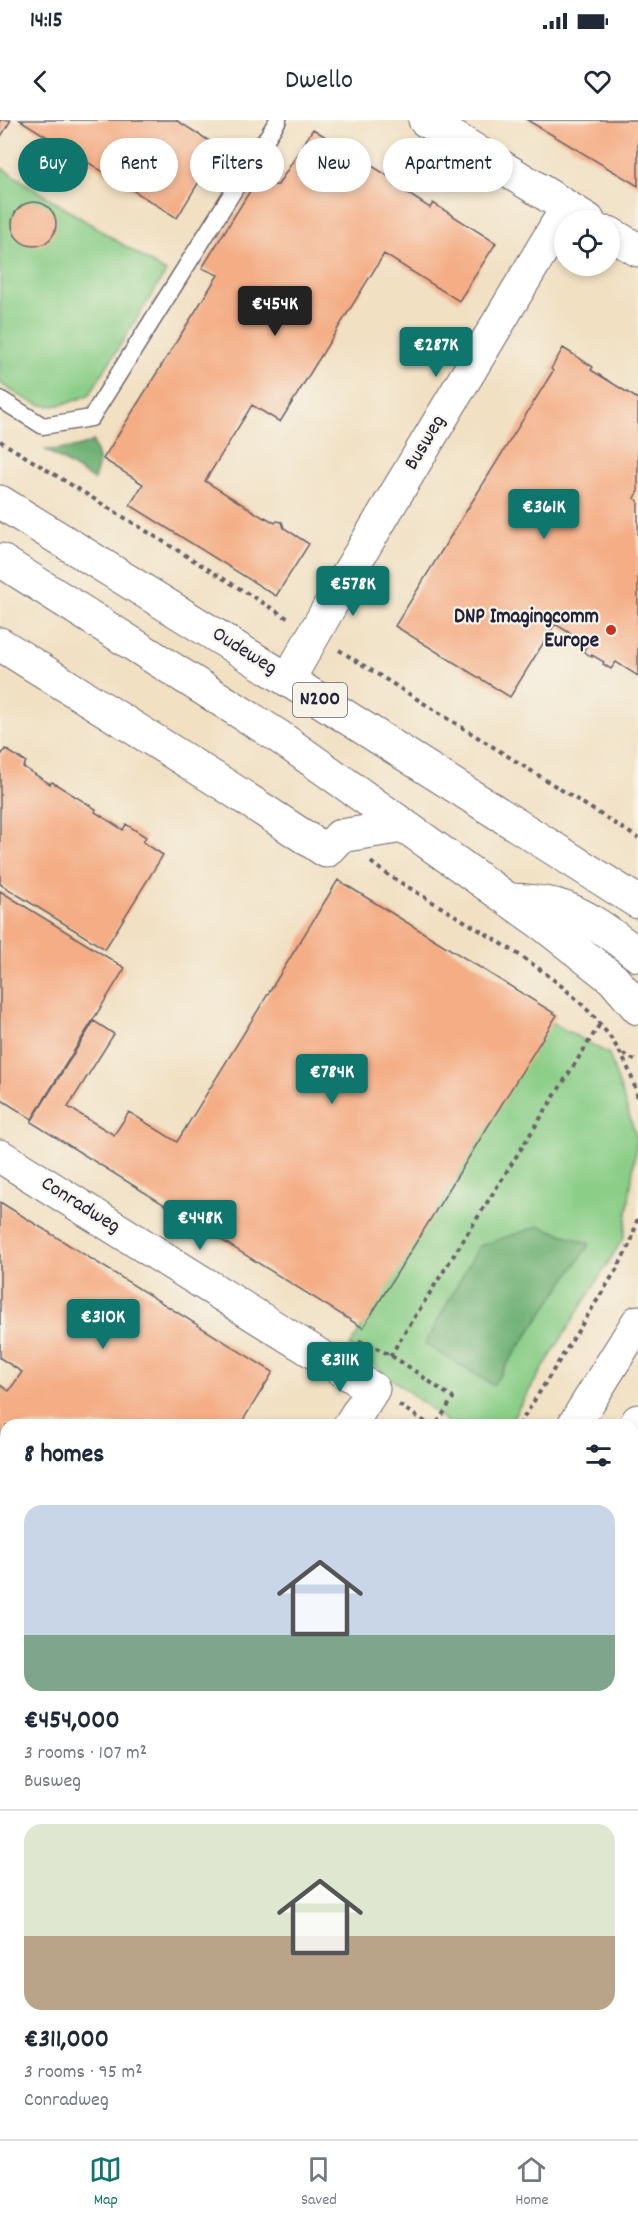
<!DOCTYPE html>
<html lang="en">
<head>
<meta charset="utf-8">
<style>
  :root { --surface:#fff; --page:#f6f6f7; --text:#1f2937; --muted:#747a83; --line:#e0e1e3; --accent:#0f766e }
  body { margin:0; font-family:Dekko,sans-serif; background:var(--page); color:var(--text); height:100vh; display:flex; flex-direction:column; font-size:22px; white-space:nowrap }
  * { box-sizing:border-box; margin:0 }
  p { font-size:20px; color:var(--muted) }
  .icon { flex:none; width:33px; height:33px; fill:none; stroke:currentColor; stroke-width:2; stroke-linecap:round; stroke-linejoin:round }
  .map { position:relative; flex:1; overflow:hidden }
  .drawer { position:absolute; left:0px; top:1299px; width:639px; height:720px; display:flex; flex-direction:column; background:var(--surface); border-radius:18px 18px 0 0; box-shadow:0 3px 9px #0003 }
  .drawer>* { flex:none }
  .guide { position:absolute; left:18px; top:18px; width:603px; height:54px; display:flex; gap:12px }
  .controls { position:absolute; left:554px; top:90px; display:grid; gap:12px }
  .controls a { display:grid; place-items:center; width:66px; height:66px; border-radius:50%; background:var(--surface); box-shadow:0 3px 9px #0003; font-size:30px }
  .price { position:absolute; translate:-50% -51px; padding:0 14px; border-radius:6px; background:var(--accent); color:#fff; font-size:20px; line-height:39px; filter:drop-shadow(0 2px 3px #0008) }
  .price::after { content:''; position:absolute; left:50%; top:36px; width:18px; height:14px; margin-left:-9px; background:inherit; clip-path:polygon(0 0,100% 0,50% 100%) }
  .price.current { background:#222; color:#fff }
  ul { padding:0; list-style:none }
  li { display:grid; align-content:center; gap:12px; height:318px; padding:0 24px }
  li+li { border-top:2px solid var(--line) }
  li span { display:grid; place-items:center; height:186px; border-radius:18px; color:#555 }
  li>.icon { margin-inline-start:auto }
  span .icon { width:108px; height:108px; fill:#fffc; stroke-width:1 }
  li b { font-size:26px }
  h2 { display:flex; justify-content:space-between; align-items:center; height:72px; padding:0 24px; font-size:26px }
  .tag { padding:0 21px; border-radius:27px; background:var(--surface); box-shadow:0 3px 9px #0003; font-size:21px; line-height:54px }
  .tag.current { background:var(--accent); color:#fff }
  .status { display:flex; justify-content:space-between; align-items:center; height:42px; padding:0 30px; background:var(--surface); direction:ltr }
  .status svg { height:16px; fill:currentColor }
  header { display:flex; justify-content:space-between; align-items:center; height:78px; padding:0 24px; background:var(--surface); font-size:27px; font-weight:600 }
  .dock { display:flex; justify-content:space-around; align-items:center; height:84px; border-top:2px solid var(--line); background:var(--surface); font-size:16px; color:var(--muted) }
  .dock a { display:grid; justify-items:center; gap:3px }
  .dock .current { color:var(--accent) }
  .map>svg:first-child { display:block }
  .green { fill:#8ace87; stroke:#567861; stroke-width:1.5 }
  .forest { fill:#6fb174; stroke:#486a58; stroke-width:1.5 }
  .building { fill:#f4ad85 }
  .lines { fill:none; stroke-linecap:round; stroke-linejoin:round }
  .service-casing { stroke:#6a646a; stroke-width:19 }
  .minor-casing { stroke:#6a646a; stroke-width:35 }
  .primary-casing { stroke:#6a646a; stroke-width:35 }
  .path { stroke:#6a646a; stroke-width:4; stroke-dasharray:4.5 4.5; stroke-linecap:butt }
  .service { stroke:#fff; stroke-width:16 }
  .minor { stroke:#fff; stroke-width:33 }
  .primary { stroke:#fff; stroke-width:33 }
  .poi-dot { fill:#c8321e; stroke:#f7f3e8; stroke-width:2 }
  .labels { text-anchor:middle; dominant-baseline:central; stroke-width:4.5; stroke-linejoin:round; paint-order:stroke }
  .shield { fill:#f7f3e8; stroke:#62616f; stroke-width:1.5 }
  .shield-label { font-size:20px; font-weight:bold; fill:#22223b }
  .street-label { font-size:21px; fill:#22223b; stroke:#f7f3e8 }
  .poi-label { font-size:21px; font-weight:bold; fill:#22223b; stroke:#f7f3e8; text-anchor:end }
</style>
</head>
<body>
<div class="status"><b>14:15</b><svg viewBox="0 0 49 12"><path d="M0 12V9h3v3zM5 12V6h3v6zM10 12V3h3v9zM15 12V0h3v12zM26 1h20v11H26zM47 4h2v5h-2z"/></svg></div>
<header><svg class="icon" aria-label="back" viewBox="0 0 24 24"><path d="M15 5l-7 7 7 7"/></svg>Dwello<svg class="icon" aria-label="heart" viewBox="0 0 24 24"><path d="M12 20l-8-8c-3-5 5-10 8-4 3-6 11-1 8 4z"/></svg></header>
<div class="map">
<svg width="638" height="2019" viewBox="0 0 638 2019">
  <rect width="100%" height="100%" fill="#f7f3e8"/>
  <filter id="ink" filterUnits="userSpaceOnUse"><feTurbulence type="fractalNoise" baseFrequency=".0167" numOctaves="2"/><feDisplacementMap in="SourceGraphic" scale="12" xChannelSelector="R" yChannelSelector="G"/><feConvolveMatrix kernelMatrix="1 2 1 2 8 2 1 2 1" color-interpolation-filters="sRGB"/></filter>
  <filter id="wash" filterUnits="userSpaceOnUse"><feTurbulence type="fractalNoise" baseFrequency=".008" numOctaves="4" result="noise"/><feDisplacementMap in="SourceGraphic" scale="24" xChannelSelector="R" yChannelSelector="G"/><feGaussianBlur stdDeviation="1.35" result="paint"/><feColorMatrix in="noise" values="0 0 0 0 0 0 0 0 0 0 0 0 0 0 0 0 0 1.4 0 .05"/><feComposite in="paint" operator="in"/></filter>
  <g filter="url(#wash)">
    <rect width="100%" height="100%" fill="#f1e0c2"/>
    <path class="green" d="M0,47L166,152L89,275C46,293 38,288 0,263Z
      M551,902L609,934L637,1019L624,1117L508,1305H451L350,1226Z
      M6,1934V2013H15L11,2019H0V1944Z"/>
    <path class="forest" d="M93,321L99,343L94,360L46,330C61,329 80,329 93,321Z
      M539,1106L590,1124L493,1265L425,1224L479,1126Z"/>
    <g id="blocks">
      <path class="building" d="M0,0H11L0,18Z
        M20,0H176L243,42L226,70L203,55L177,98Z
        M527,0H638V66Z
        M313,9L396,61L394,65L398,68L405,66L407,73L430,88L433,83L496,123L459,181L384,134L280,302L252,285L205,361L264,398L265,397L275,403L277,401L282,402L284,408L309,424L276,476L130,385L143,364L103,339L218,155L202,148L260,55L272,63L271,65H278Z
        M12 104a22 22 0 1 1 44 0a22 22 0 1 1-44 0Z
        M563,228L593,247L591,250L638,279V371L634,378L638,381V556L616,542L611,549L603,544L604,542L592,535V537L583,531L588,524L555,504L510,577L395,506L553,251L551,249Z
        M5,629L26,642L23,647L50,664L52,662L96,689L95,692L123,710L126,704L146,717L143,722L163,735L105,829L0,764V633L2,634Z
        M338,760L557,895L363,1208L31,1002L94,901L114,914L68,987L114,1015L129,992L177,1022Z
        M0,771L125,848L32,999L0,979Z
        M0,1082L273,1252L240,1305H6V1471L0,1467V1265L9,1271L22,1252L0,1238Z
        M633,1476L638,1479V1796L633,1792Z
        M0,1683L6,1687V1723L0,1732Z
        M633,1824L638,1827V2019H583L586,2013H633Z
        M281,2013H357L366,2019H278Z
        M451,2013H567L576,2019H447Z"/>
    </g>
  </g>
  <g filter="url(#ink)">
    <use href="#blocks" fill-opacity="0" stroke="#6a646a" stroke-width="1.5"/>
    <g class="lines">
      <g class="service-casing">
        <path id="service" d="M0,279L43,306L91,298L278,0"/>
      </g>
      <g class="minor-casing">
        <path id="minor" d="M425,0L588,100
          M609,113L638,130
          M0,524L225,665L326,731L340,716L404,706
          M288,560L348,454L567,88
          M0,1036L373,1269L350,1305
          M633,1421L638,1424
          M0,1513L6,1517
          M0,1853L6,1843
          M231,2019L234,2013"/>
      </g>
      <g class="primary-casing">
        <path id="primary" d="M0,382L288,560L638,782
          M0,440L278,616L544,805L613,859L638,888
          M513,780C527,781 541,782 555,785C585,793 614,816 638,835
          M574,1305L638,1202
          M633,1309L638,1301
          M134,2019L138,2013
          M193,2019L197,2013"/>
      </g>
      <path class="path" d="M0,321L289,499
        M339,530L638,718
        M371,742C386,755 404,764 421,775C501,825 616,878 638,979
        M623,934L638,942
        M359,1221C393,1232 423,1258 453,1278L436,1305
        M390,1236L600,904
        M399,1285L430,1305
        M519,1305L618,1147L631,1122L638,1097
        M0,2002L6,1992
        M73,2019L77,2013"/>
      <use href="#service" class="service"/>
      <use href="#minor" class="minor"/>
      <use href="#primary" class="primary"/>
    </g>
  </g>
  <circle class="poi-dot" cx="611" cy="510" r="6"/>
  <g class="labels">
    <rect class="shield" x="293" y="563" width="54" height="34" rx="4.5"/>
    <g class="shield-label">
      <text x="320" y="580">N200</text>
    </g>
    <g class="street-label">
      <text transform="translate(426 323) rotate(-59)">Busweg</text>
      <text transform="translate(244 532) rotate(32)">Oudeweg</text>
      <text transform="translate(80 1086) rotate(32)">Conradweg</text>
    </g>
    <g class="poi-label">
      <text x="599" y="498">DNP Imagingcomm<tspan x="599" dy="24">Europe</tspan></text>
    </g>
  </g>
</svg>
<div class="controls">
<a><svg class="icon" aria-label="locate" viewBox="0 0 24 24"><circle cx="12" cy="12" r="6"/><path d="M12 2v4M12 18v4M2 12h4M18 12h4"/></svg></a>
</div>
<b class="price current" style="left:275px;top:217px">€454K</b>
<b class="price" style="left:436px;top:258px">€287K</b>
<b class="price" style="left:544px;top:420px">€361K</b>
<b class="price" style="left:353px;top:497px">€578K</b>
<b class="price" style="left:332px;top:985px">€784K</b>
<b class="price" style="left:200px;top:1131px">€448K</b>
<b class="price" style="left:103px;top:1230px">€310K</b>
<b class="price" style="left:340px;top:1273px">€311K</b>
<div class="guide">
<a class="tag current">Buy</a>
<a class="tag">Rent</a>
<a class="tag">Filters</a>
<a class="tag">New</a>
<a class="tag">Apartment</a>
</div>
<section class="drawer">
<h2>8 homes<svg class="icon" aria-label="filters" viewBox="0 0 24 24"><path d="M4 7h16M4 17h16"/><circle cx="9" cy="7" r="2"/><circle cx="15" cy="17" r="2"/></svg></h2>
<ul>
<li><span style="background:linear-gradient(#c9d6e8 70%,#7fa58c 0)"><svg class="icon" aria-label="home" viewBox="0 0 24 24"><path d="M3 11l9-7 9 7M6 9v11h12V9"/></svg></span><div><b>€454,000</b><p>3 rooms · 107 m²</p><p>Busweg</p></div></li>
<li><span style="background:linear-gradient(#dfe7d0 60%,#b9a48a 0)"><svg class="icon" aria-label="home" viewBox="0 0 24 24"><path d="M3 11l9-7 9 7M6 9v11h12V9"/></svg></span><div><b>€311,000</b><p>3 rooms · 95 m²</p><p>Conradweg</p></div></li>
</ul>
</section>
</div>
<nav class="dock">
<a class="current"><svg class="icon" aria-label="map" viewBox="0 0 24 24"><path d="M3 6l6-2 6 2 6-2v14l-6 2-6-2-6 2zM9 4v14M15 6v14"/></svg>Map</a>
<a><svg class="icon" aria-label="saved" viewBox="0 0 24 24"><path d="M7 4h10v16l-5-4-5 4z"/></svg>Saved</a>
<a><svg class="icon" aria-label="home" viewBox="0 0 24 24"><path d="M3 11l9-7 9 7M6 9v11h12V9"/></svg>Home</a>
</nav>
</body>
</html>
